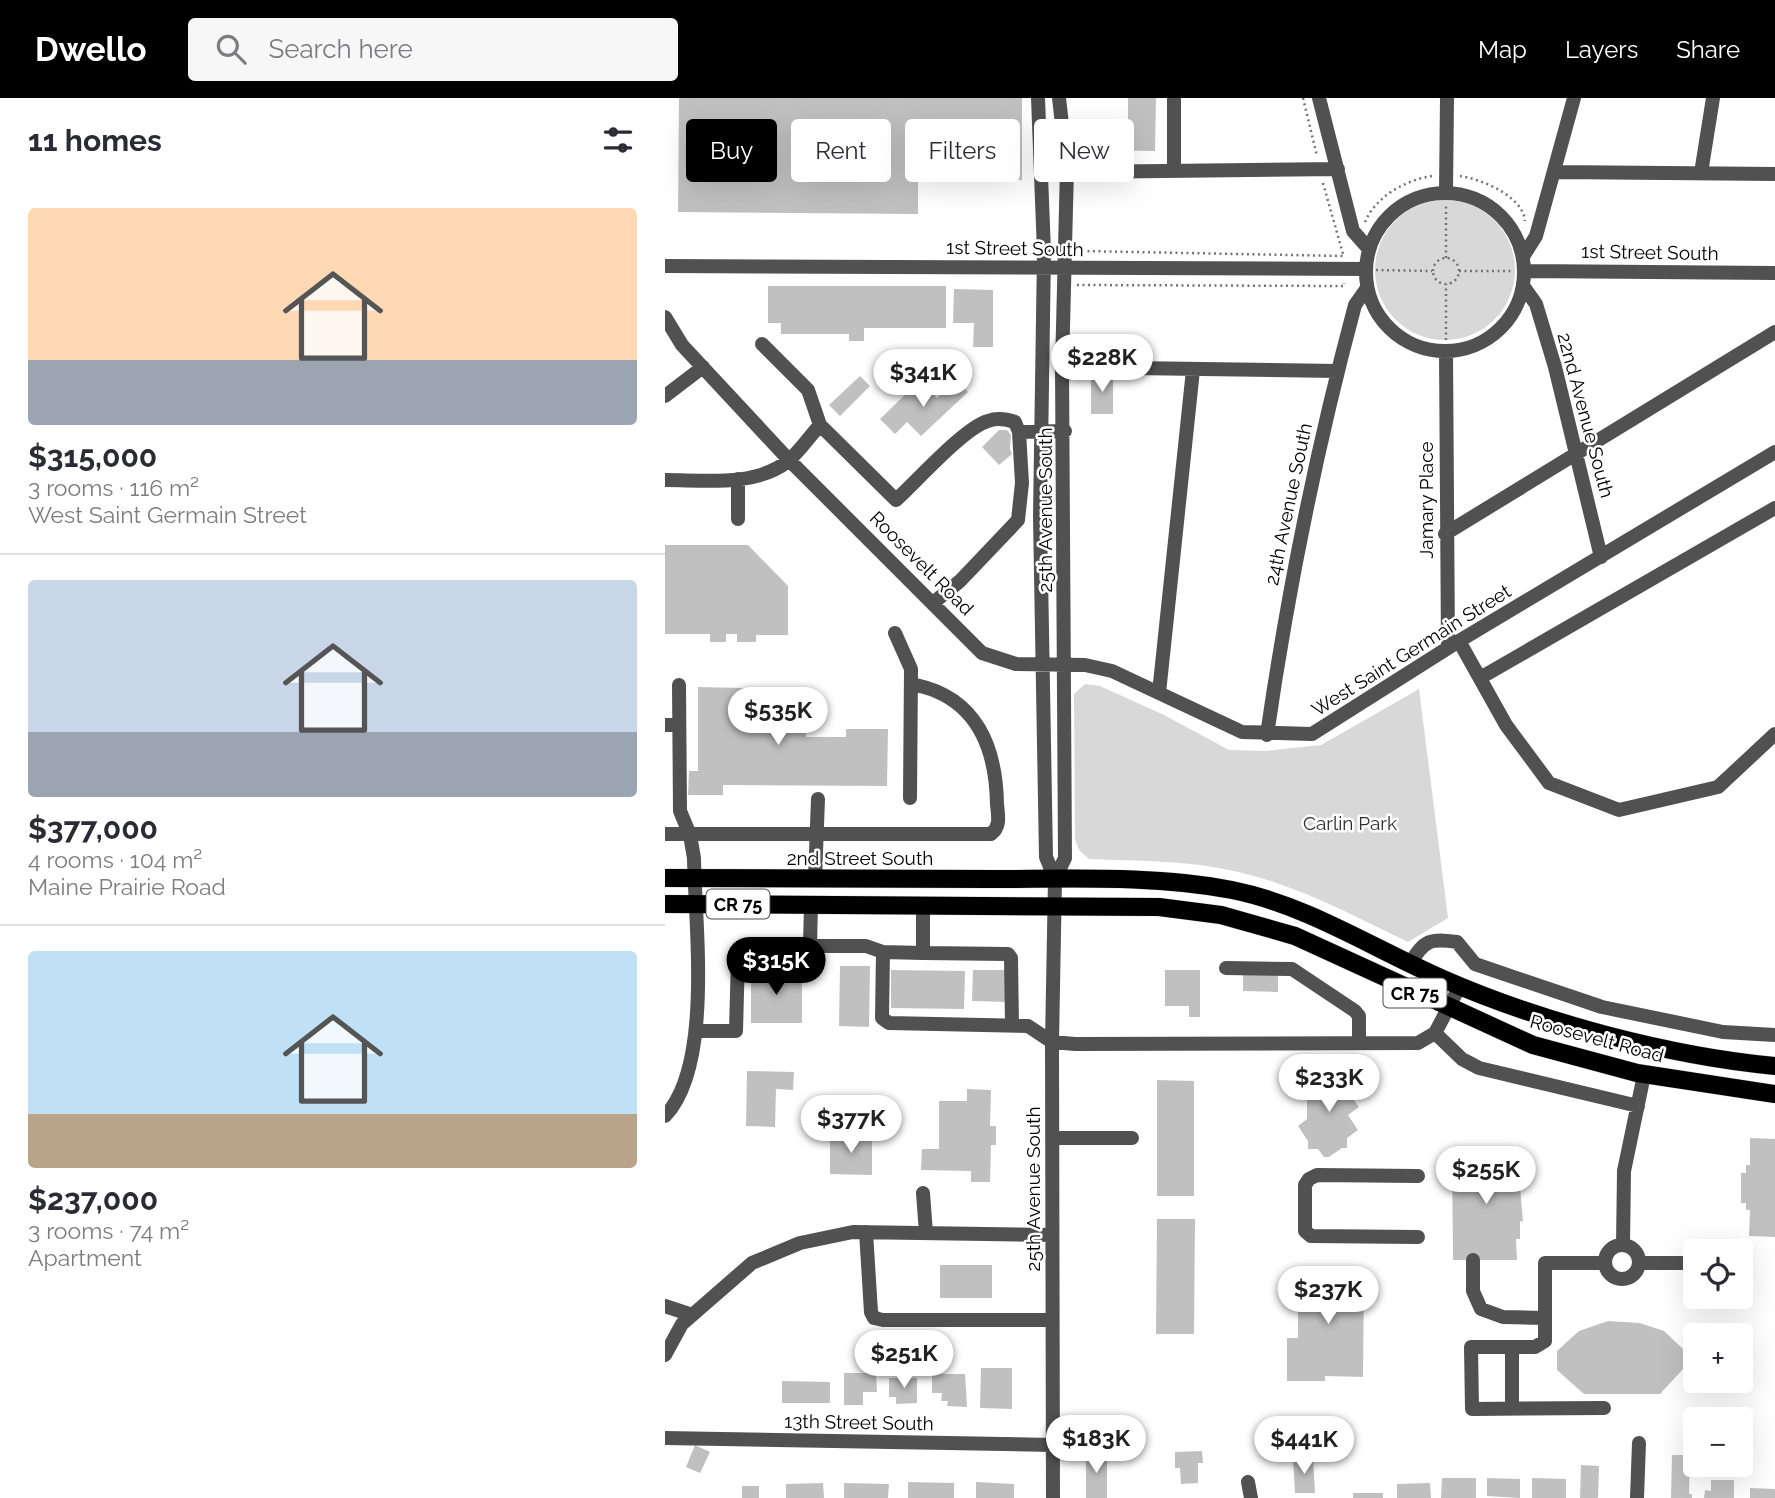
<!DOCTYPE html>
<html lang="en">
<head>
<meta charset="utf-8">
<style>
  :root { --surface:#fff; --page:#f7f7f7; --text:#2b2b33; --muted:#7c7c81; --line:#e1e1e2; --accent:#000 }
  body { margin:0; font-family:Raleway,sans-serif; background:var(--page); color:var(--text); height:100vh; display:flex; flex-direction:column; font-size:26px; white-space:nowrap }
  * { box-sizing:border-box; margin:0 }
  p { font-size:23px; color:var(--muted) }
  .icon { flex:none; width:38px; height:38px; fill:none; stroke:currentColor; stroke-width:2; stroke-linecap:round; stroke-linejoin:round }
  .map { position:relative; flex:1; overflow:hidden }
  .sheet { display:flex; flex-direction:column; background:var(--surface); width:665px }
  .sheet>* { flex:none }
  .guide { position:absolute; left:21px; top:21px; width:665px; height:63px; display:flex; gap:14px }
  .controls { position:absolute; left:1018px; top:1141px; display:grid; gap:14px }
  .controls a { display:grid; place-items:center; width:70px; height:70px; border-radius:7px; background:var(--surface); box-shadow:0 7px 28px #0002; font-size:35px }
  .price { position:absolute; translate:-50% -60px; padding:0 16px; border-radius:24px; background:#fff; color:#222; font-size:23px; line-height:46px; filter:drop-shadow(0 2px 4px #0008) }
  .price::after { content:''; position:absolute; left:50%; top:42px; width:21px; height:16px; margin-left:-10px; background:inherit; clip-path:polygon(0 0,100% 0,50% 100%) }
  .price.active { background:var(--accent); color:#fff }
  ul { padding:0; list-style:none }
  li { display:grid; align-content:center; gap:14px; height:371px; padding:0 28px }
  li+li { border-top:2px solid var(--line) }
  li span { display:grid; place-items:center; height:217px; border-radius:7px; color:#555 }
  li>.icon { margin-inline-start:auto }
  span .icon { width:126px; height:126px; fill:#fffc; stroke-width:1 }
  li b { font-size:30px }
  h2 { display:flex; justify-content:space-between; align-items:center; height:84px; padding:0 28px; font-size:30px }
  .pill { padding:0 24px; border-radius:7px; background:var(--surface); box-shadow:0 7px 28px #0002; font-size:24px; line-height:63px }
  .pill.active { background:var(--accent); color:#fff }
  header { display:flex; align-items:center; gap:42px; box-sizing:border-box; height:98px; padding:0 35px; background:var(--accent); color:#fff }
  header strong { font-size:33px }
  nav { display:flex; gap:38px; margin-inline-start:auto; font-size:24px }
  .search { width:490px; height:63px; background:var(--page); display:flex; align-items:center; gap:18px; box-sizing:border-box; padding:0 24px; border-radius:7px; color:var(--muted); font-size:26px }
  main { display:flex; flex:1; min-height:0 }
  .map>svg:first-child { display:block }
  .green { fill:#d8d8d8 }
  .building { fill:#c0c0c0 }
  .lines { fill:none; stroke-linecap:round; stroke-linejoin:round }
  .major-casing { stroke:#dbdbdb; stroke-width:19 }
  .path { stroke:#737373; stroke-width:2.5; stroke-dasharray:2 3.5; stroke-linecap:butt }
  .minor { stroke:#515151; stroke-width:14 }
  .major { stroke:#000; stroke-width:18 }
  .labels { text-anchor:middle; dominant-baseline:central; stroke-width:5; stroke-linejoin:round; paint-order:stroke }
  .shield { fill:#fff; stroke:#4c4c4c; stroke-width:2 }
  .shield-label { font-size:18px; font-weight:bold; fill:#000 }
  .street-label { font-size:19px; fill:#000; stroke:#fff }
  .park-label { font-size:19px; fill:#2f2f2f; stroke:#fff }
</style>
</head>
<body>
<header>
<strong>Dwello</strong>
<div class="search"><svg class="icon" aria-label="search" viewBox="0 0 24 24"><circle cx="10" cy="10" r="6"/><path d="M15 15l6 6"/></svg>Search here</div>
<nav><a>Map</a><a>Layers</a><a>Share</a></nav>
</header>
<main>
<section class="sheet">
<h2>11 homes<svg class="icon" aria-label="filters" viewBox="0 0 24 24"><path d="M4 7h16M4 17h16"/><circle cx="9" cy="7" r="2"/><circle cx="15" cy="17" r="2"/></svg></h2>
<ul>
<li><span style="background:linear-gradient(#ffd9b3 70%,#9aa5b1 0)"><svg class="icon" aria-label="home" viewBox="0 0 24 24"><path d="M3 11l9-7 9 7M6 9v11h12V9"/></svg></span><div><b>$315,000</b><p>3 rooms · 116 m²</p><p>West Saint Germain Street</p></div></li>
<li><span style="background:linear-gradient(#c9d6e8 70%,#9aa5b1 0)"><svg class="icon" aria-label="home" viewBox="0 0 24 24"><path d="M3 11l9-7 9 7M6 9v11h12V9"/></svg></span><div><b>$377,000</b><p>4 rooms · 104 m²</p><p>Maine Prairie Road</p></div></li>
<li><span style="background:linear-gradient(#bfe0f5 75%,#b9a48a 0)"><svg class="icon" aria-label="home" viewBox="0 0 24 24"><path d="M3 11l9-7 9 7M6 9v11h12V9"/></svg></span><div><b>$237,000</b><p>3 rooms · 74 m²</p><p>Apartment</p></div></li>
</ul>
</section>
<div class="map">
<svg width="1110" height="1400" viewBox="0 0 1110 1400">
  <rect width="100%" height="100%" fill="#fff"/>
  <path class="green" d="M710 172a70 70 0 1 1 140 0a70 70 0 1 1-140 0Z
    M420,586L435,588L499,617L564,652L600,653L656,647L754,591L783,820L743,844C687,817 630,786 569,773C522,762 472,763 424,761L414,752L410,741L409,596Z"/>
  <path class="building" d="M14,0H357V82L253,81V116L13,114Z
    M463,0H491L490,53L413,52V30H463Z
    M103,188H281V230H199V243H184V236H116V225H103Z
    M289,191L328,192V249H308L309,225H288Z
    M426,277H448V316H426Z
    M195,278L205,288L175,318L164,307Z
    M291,281L303,294L256,338L242,324L230,336L215,321L246,291L259,304L268,296L272,300Z
    M334,332H342L346,337L345,351L347,356L334,367L317,349Z
    M0,447H83L123,488V537H91V544H72V536H61V544H45V536H0Z
    M33,589L79,590V602H142L141,639H181V631H223L222,688L58,687V697H23L24,673H33Z
    M175,868H205L204,929L174,928Z
    M226,872L300,873L299,911L226,910Z
    M308,872H342L341,904L307,903Z
    M500,872H535V919H524V908H500Z
    M86,873H137V925H86Z
    M578,875H613V894L578,893Z
    M82,973L129,974L128,992L111,991L110,1029L81,1028Z
    M642,979H685V997L694,1009L683,1017L693,1032L682,1040V1050H677L664,1059H659L653,1051H643V1043L633,1028L642,1021Z
    M492,982L529,983V1098H492Z
    M302,991L326,992L325,1028H331V1047H326L325,1084H306V1073L256,1072L257,1051H274V1003H302Z
    M174,1034L197,1035V1040H207V1077L165,1076V1042H174Z
    M1085,1040L1110,1041V1139L1084,1138L1085,1112H1081V1105H1076V1075H1081V1067H1085Z
    M852,1053L858,1124L855,1123V1141H851L852,1162H788L787,1054Z
    M492,1121H530L529,1236H491Z
    M275,1167H327V1200H275Z
    M633,1172H699L698,1279L660,1278V1283H622V1240H633Z
    M943,1223L975,1225L999,1233L1019,1252V1270L995,1296H919L892,1272V1253L914,1233Z
    M316,1270H347V1311L315,1310Z
    M179,1275H211L212,1294H198V1307H179Z
    M267,1276H300L302,1309L282,1308L283,1303H276L277,1295H267Z
    M224,1280H252V1305L231,1306V1299H224Z
    M117,1283L165,1284V1305H117Z
    M30,1347L45,1354L35,1375L21,1369Z
    M537,1353L538,1365H533V1385L516,1386L515,1370H510V1354Z
    M421,1354L442,1355V1400H421Z
    M1007,1357H1025L1024,1396H1027V1400H1006Z
    M628,1360H648L650,1395H630Z
    M916,1367L934,1368L933,1400H915Z
    M777,1380H811V1400H776Z
    M822,1380L855,1381V1400L822,1398Z
    M867,1380L901,1381V1400H867Z
    M1046,1382H1069V1400H1039L1040,1392L1046,1393Z
    M243,1384L289,1385V1400H243Z
    M311,1384L349,1386V1400H311Z
    M158,1385L159,1400H121V1386Z
    M179,1385L224,1386L223,1400H179Z
    M765,1385L766,1400H732V1386Z
    M77,1388H94V1400H77Z
    M1085,1390L1110,1391V1400H1085Z
    M688,1395H718V1400H688Z"/>
  <g class="lines">
    <g class="major-casing">
      <path id="major" d="M0,780C109,780 218,781 327,781C406,781 489,777 567,792C642,807 709,851 778,881C876,924 1004,958 1110,968
        M0,806L494,809L556,817L630,838L868,947L972,975L1110,996"/>
    </g>
    <path class="path" d="M638,0L652,58
      M795,78C816,81 858,98 860,123
      M658,85L678,156
      M700,124C711,98 741,82 767,78
      M417,153L678,158
      M768 173a13 13 0 1 1 26 0a13 13 0 1 1-26 0Z
      M781,160V107
      M711,172L767,173
      M794,173H847
      M412,187L679,188V185
      M781,242V186"/>
    <path class="minor" d="M373,0L379,154L375,419L381,759L390,781L387,944L388,1400
      M509,0V72
      M654,0L688,133L704,151
      M402,70L412,74L673,71
      M890,74L1110,76
      M1036,75L1048,0
      M781,94L782,0
      M701 174a79 79 0 1 1 158 0a79 79 0 1 1-158 0Z
      M859,157L871,138L909,0
      M0,168L700,171
      M860,173L1110,175
      M859,189L871,206L890,269L936,459
      M0,219L17,247L124,362L317,555L351,566L420,567L447,573L577,634L647,636L794,543L1110,354
      M97,246L143,292L155,327
      M781,254L783,550
      M397,269L673,273
      M0,298L38,269
      M354,334L400,333
      M73,381V421
      M0,382C40,382 88,389 122,364C134,354 144,339 155,327L231,402C251,384 300,329 323,323C331,320 341,321 350,324L354,334L357,385L353,422L295,483L268,505
      M780,436L1110,234
      M230,535L246,571L245,700
      M794,543L841,627L884,685L954,712L1053,689L1110,636
      M815,580L1110,410
      M494,595L528,272
      M0,627H14
      M602,637C623,491 652,349 690,207L702,190
      M0,736H326C336,729 333,717 332,706C331,650 312,600 251,587
      M150,781L153,701
      M390,781L400,760L397,269L402,70L394,0
      M145,848H201L218,854L258,855V807
      M218,854L217,920L224,925L363,928L387,944L410,946L753,945L770,935L795,888
      M258,855L343,856L346,860L347,927
      M745,866C759,842 765,840 792,844L810,866L937,909L1058,934L1110,937
      M561,870L627,871L690,913L694,918V945
      M33,933H71L73,858L78,853L136,854L145,848L146,806
      M770,935L797,961L814,970L973,1008
      M0,1018C48,968 30,828 29,760L25,737L15,713L14,587
      M387,1040H467
      M258,1095L261,1135
      M201,1134L206,1214L209,1220L218,1222H387
      M753,1139L646,1138L640,1133V1087L644,1081L652,1077L753,1078
      M958,1147L959,1073L979,977
      M940 1164a17 17 0 1 1 34 0a17 17 0 1 1-34 0Z
      M808,1162V1193L816,1211L838,1219L879,1220
      M974,1165H1031
      M0,1208L27,1217
      M847,1249H870L880,1243V1165H940
      M0,1257L17,1226L87,1165L135,1145L188,1134L387,1137
      M847,1310V1249H806L807,1311L939,1310
      M0,1340L388,1347
      M583,1384L586,1400
      M972,1400L974,1345"/>
    <use href="#major" class="major"/>
  </g>
  <g class="labels">
    <g class="shield">
      <rect x="41.5" y="791.5" width="63" height="29" rx="5"/>
      <rect x="718.5" y="880.5" width="63" height="29" rx="5"/>
    </g>
    <g class="shield-label">
      <text x="73" y="806">CR 75</text>
      <text x="750" y="895">CR 75</text>
    </g>
    <g class="street-label">
      <text transform="translate(350 150) rotate(1)">1st Street South</text>
      <text transform="translate(985 154) rotate(1)">1st Street South</text>
      <text transform="translate(921 317) rotate(75)">22nd Avenue South</text>
      <text transform="translate(761 402) rotate(-90)">Jamary Place</text>
      <text transform="translate(623 406) rotate(-78)">24th Avenue South</text>
      <text transform="translate(380 412) rotate(-90)">25th Avenue South</text>
      <text transform="translate(257 465) rotate(45)">Roosevelt Road</text>
      <text transform="translate(746 552) rotate(-32)">West Saint Germain Street</text>
      <text x="195" y="760">2nd Street South</text>
      <text transform="translate(932 940) rotate(15)">Roosevelt Road</text>
      <text transform="translate(368 1091) rotate(-90)">25th Avenue South</text>
      <text transform="translate(194 1324) rotate(1)">13th Street South</text>
    </g>
    <g class="park-label">
      <text x="685" y="725">Carlin Park</text>
    </g>
  </g>
</svg>
<div class="controls">
<a><svg class="icon" aria-label="locate" viewBox="0 0 24 24"><circle cx="12" cy="12" r="6"/><path d="M12 2v4M12 18v4M2 12h4M18 12h4"/></svg></a>
<a>+</a>
<a>−</a>
</div>
<b class="price" style="left:437px;top:296px">$228K</b>
<b class="price" style="left:258px;top:311px">$341K</b>
<b class="price" style="left:113px;top:649px">$535K</b>
<b class="price active" style="left:111px;top:899px">$315K</b>
<b class="price" style="left:664px;top:1016px">$233K</b>
<b class="price" style="left:186px;top:1057px">$377K</b>
<b class="price" style="left:821px;top:1108px">$255K</b>
<b class="price" style="left:663px;top:1228px">$237K</b>
<b class="price" style="left:239px;top:1292px">$251K</b>
<b class="price" style="left:431px;top:1377px">$183K</b>
<b class="price" style="left:639px;top:1378px">$441K</b>
<div class="guide">
<a class="pill active">Buy</a>
<a class="pill">Rent</a>
<a class="pill">Filters</a>
<a class="pill">New</a>
</div>
</div>
</main>
</body>
</html>
